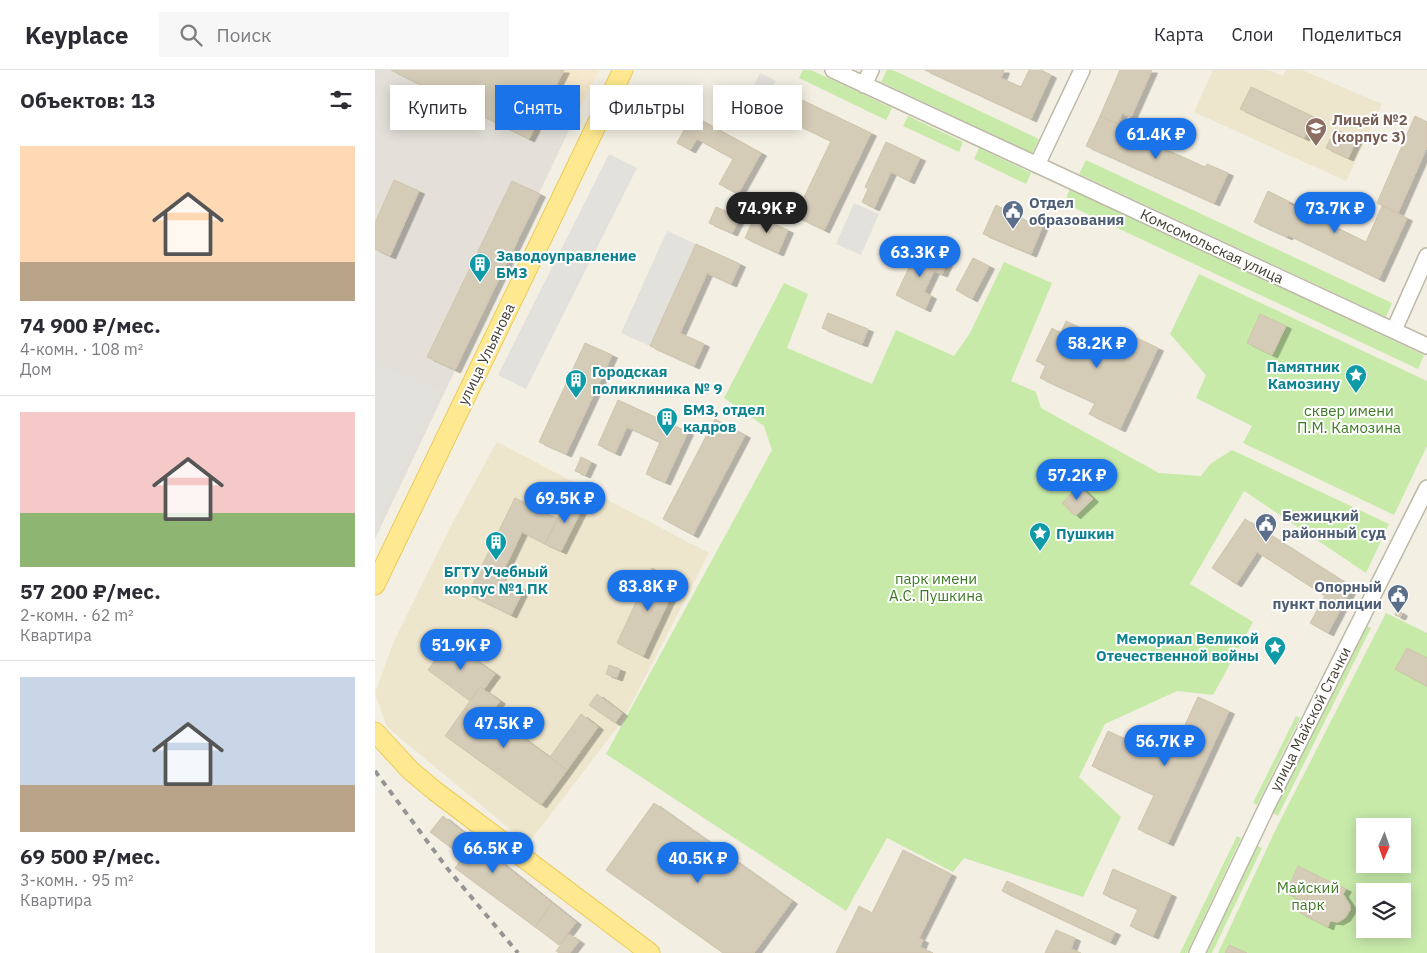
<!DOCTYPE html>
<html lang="ru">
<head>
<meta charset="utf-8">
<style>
  :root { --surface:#fff; --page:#f7f7f7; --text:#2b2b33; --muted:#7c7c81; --line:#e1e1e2; --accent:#1a73e8 }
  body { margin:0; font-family:"IBM Plex Sans",sans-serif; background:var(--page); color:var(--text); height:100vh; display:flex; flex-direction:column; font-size:19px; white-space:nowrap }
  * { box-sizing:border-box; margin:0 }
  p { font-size:16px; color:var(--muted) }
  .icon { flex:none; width:28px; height:28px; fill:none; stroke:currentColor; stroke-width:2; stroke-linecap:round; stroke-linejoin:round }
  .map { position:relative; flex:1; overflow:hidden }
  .details { display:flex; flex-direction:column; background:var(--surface); width:375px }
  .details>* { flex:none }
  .hud { position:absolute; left:15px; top:15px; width:475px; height:45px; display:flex; gap:10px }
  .needle { width:32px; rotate:182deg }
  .fabs { position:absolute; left:981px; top:748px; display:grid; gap:10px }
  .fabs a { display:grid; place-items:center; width:55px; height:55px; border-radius:0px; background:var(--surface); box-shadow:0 2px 12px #0003; font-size:25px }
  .price { position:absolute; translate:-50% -42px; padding:0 11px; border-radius:18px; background:var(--accent); color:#fff; font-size:16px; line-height:32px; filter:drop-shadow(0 1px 2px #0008) }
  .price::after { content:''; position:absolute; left:50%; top:30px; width:15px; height:11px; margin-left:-8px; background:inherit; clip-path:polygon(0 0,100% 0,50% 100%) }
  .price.active { background:#222; color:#fff }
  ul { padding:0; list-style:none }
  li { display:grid; align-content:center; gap:10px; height:265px; padding:0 20px }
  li+li { border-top:1px solid var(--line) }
  li span { display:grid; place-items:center; height:155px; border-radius:0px; color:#555 }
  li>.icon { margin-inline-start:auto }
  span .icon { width:90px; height:90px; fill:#fffc; stroke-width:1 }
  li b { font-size:21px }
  h2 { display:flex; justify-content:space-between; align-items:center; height:60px; padding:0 20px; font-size:21px }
  .pill { padding:0 18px; border-radius:0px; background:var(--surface); box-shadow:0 2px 12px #0003; font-size:18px; line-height:45px }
  .pill.active { background:var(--accent); color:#fff }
  header { display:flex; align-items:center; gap:30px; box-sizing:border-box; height:70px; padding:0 25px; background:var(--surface); border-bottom:1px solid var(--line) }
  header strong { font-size:24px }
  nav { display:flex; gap:28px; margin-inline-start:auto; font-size:18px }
  .search { width:350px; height:45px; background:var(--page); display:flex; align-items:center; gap:12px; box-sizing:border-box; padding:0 18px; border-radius:0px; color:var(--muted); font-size:19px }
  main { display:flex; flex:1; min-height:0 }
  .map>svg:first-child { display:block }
  .commercial { fill:#f6e8cc }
  .industrial { fill:#e4e0d9 }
  .education { fill:#ede6cc }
  .green { fill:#c7eaa9; fill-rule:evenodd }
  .parking { fill:#e3e1dc }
  .building { fill:#d5ccb8; stroke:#d0c5ab; filter:url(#shadow) }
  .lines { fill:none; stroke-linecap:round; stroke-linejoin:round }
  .minor-casing { stroke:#beb8a6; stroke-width:18 }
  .major-casing { stroke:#eacb5a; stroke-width:21 }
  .minor { stroke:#fff; stroke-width:15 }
  .major { stroke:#ffe990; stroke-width:19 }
  .rail { stroke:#949494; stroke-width:4; stroke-dasharray:6 6; stroke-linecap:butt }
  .labels { text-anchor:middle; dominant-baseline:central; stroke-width:4; stroke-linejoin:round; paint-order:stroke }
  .education-label { font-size:15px; font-weight:bold; fill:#785e54; stroke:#fff; text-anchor:start }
  .service-label { font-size:15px; font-weight:bold; fill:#4e5e75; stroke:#fff; text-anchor:start }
  .street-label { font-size:15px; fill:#453f33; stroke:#fff }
  .culture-label { font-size:15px; font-weight:bold; fill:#0d838f; stroke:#fff; text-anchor:start }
  .park-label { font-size:15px; fill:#3d7924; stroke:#fff }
</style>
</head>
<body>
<header>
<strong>Keyplace</strong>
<div class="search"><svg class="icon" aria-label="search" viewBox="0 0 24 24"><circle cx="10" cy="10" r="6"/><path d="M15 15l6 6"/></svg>Поиск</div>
<nav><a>Карта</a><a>Слои</a><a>Поделиться</a></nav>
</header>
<main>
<section class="details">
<h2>Объектов: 13<svg class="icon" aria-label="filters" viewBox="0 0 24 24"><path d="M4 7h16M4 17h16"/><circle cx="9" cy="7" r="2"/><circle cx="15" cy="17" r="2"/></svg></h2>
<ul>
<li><span style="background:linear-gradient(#ffd9b3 75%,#b9a48a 0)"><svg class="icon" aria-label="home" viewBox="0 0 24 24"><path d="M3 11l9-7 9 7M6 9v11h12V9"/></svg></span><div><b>74 900 ₽/мес.</b><p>4-комн. · 108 m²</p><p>Дом</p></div></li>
<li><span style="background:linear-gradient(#f6c9c9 65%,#8fb573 0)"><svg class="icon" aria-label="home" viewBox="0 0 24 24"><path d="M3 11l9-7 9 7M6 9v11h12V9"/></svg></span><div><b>57 200 ₽/мес.</b><p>2-комн. · 62 m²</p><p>Квартира</p></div></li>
<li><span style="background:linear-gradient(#c9d6e8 70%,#b9a48a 0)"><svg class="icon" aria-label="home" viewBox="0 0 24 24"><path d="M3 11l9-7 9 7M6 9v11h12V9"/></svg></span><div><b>69 500 ₽/мес.</b><p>3-комн. · 95 m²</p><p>Квартира</p></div></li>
</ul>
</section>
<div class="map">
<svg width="1052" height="883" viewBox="0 0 1052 883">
  <defs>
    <filter id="shadow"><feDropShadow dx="5.5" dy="3" stdDeviation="0" flood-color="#0004"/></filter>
  </defs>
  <rect width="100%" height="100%" fill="#f3efe3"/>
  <path class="commercial" d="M16,0H224L195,58L180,51L154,69Z"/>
  <path class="industrial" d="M0,0H16L154,69L181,51L195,58L0,469Z"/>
  <path class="education" d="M838,0H894L908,6L911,0H927L1007,34L971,111L819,42Z
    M122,372L334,483L248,650L153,774L12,657L0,623L19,571L79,450Z"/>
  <path class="green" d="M428,0H436L517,38L511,50L424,8Z
    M512,0H518L664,69L657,83L506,12Z
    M533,46L588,72L584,82L528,56Z
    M604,78L656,103L651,114L599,89Z
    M711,90L1017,233L1011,247L704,104Z
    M695,119L1049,285L1043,299L689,133Z
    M629,192L677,213L636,311L661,322L666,338L784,403L826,406L835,394L857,380L1014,454L991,503L869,421L815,514L878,552L838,625L802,621L730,654L704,707L746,747L708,827L589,788L578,802L512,768L471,841L231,684L397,380L389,356L349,328L409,213L433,224L412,278L497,314L521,260L579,286L595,263Z
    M824,204L1052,311V376L1019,445L868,373L877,356L821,328L831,305L795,264Z
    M1011,543L1052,563V883H843L901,759ZM990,756H1028V794H990ZM990,821H1028V859H990Z
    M992,556L996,558L903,746L898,743Z
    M921,646L925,648L882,735L878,733Z
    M862,766L866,768L812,883H805Z
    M882,776L887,778L837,883H832Z"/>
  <path class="parking" d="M385,3L401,11L385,42L369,34Z
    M234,84L262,98L151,319L123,305Z
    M479,133L504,144L486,185L461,174Z
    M292,161L321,174L275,276L246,263Z
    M5,294L65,321L0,457V304Z"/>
  <path class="building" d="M16,0H189L154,69Z
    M550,0H629L626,8L646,17L654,0H666L676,5L656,49Z
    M745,0H777L756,47L747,43L743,54L725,46Z
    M876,17L939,47L929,68L865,39Z
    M404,19L496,63L449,160L420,146L456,71L393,41Z
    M317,45L386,83L363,124L344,114L358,89L322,69L315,80L302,73Z
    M725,46L752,58L750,61L830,97L832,94L853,103L839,133L711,76Z
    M1040,46L1052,52V77L1023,143L1002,133Z
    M960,59L982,69L973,88L951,78Z
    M511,72L545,88L534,111L516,102L499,138L487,132L493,119L490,117Z
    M19,110L44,121L15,186L0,179V153Z
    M137,111L165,124L80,300L52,287Z
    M893,121L915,132L913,134L991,172L1007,136L1032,148L1004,209L913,165L912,167L879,152Z
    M621,135L654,152L655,149L668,155L656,184L608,164Z
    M341,137L365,147L357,163L334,153Z
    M380,146L413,160L403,183L370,168Z
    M321,174L365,194L356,214L332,203L305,263L329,274L319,296L275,276Z
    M543,179L572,193L567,204L559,201L549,222L556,226L550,239L521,225Z
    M598,188L614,196L597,229L581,220Z
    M453,243L493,259L487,274L447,258Z
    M885,244L911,256L897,285L872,273Z
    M691,251L742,275L749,262L783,278L745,359L714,344L720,333L665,308L671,295L661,291L677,258L686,263Z
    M210,273L237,285L191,384L164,372Z
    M243,330L313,362L290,412L271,404L285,372L252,357L240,383L223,375Z
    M340,349L370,365L318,465L288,449Z
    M206,387L216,392L210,405L200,401Z
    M704,416L718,429L700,446L687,433Z
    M193,427L209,435L186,481L170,474Z
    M140,428L183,449L170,474L147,462L125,508L149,519L136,545L93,524Z
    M870,449L977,517L953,563L935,553L950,526L882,482L861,514L837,498Z
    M277,498L303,511L268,586L242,573Z
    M1022,540L1027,543L1025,547L1020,545Z
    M74,571L120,604L109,619L105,617L95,631L53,600Z
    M1032,578L1052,588V616L1020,599Z
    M234,595L245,599L242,608L231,604Z
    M105,617L125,631L115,644L192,700L166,735L70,666Z
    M222,624L247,643L240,653L214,635Z
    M823,627L854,641L793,773L763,759L779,725L717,696L733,661L794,689Z
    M206,644L223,657L192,700L175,687Z
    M279,733L417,831L379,883H348L231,800Z
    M68,746L177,833L160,857L80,798L88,787L55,762Z
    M528,780L576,804L544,868L548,870L545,877L558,883H461L484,836L497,843Z
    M923,796L943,806L930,832L911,823Z
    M738,799L796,824L778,866L755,856L763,839L728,824Z
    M943,806L971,819L968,824L975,835V840L970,848L963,852L955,851L953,857L925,843Z
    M632,811L740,862L735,872L627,821Z
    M177,833L201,852L184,875L160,857Z
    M681,860L700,868L696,879L706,883H670Z
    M194,864L204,871L195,883H184L181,881Z
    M854,875L872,883H850Z"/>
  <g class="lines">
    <g class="minor-casing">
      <path id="minor" d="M458,0L1052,276
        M489,15L496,0
        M662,95L707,0
        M1019,260L1052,186
        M822,883L894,732L1052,418"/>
    </g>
    <g class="major-casing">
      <path id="major" d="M0,515L248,0
        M0,662L36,701L60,721L275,883"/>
    </g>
    <use href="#minor" class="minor"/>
    <use href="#major" class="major"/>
    <path class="rail" d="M0,701L72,798L143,883"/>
  </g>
  <defs>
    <g id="school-pin" transform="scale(1.125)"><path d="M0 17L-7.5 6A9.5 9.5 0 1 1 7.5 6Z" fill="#8d6e63" stroke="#fff"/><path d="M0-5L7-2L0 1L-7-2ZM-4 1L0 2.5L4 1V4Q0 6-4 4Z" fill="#fff"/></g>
    <g id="civic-pin" transform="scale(1.125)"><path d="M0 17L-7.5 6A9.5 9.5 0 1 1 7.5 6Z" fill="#5c6f8a" stroke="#fff"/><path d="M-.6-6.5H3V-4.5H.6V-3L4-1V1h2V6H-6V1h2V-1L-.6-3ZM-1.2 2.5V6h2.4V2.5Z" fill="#fff"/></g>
    <g id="building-pin" transform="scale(1.125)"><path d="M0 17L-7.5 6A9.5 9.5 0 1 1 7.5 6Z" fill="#0f9aa8" stroke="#fff"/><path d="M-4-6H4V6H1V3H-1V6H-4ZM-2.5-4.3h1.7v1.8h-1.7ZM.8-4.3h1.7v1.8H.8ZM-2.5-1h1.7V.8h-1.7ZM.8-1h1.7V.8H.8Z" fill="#fff"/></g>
    <g id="sight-pin" transform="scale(1.125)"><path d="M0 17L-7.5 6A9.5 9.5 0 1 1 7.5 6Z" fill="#0f9aa8" stroke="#fff"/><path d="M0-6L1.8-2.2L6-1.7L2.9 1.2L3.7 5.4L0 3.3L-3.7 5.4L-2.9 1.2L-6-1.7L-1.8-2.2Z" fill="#fff"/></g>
  </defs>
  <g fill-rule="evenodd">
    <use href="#school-pin" x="941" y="58"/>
    <use href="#civic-pin" x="638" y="141"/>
    <use href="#building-pin" x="105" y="194"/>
    <use href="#sight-pin" x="981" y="305"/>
    <use href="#building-pin" x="201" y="310"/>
    <use href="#building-pin" x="292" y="348"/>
    <use href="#civic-pin" x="891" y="454"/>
    <use href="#sight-pin" x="665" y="463"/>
    <use href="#building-pin" x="121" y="472"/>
    <use href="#civic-pin" x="1023" y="525"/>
    <use href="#sight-pin" x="900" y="577"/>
  </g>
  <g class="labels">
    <g class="education-label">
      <text x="957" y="49">Лицей №2<tspan x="957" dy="17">(корпус 3)</tspan></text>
    </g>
    <g class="service-label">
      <text x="654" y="132">Отдел<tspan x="654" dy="17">образования</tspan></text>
      <text x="907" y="445">Бежицкий<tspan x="907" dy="17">районный суд</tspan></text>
      <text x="1007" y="516" text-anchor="end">Опорный<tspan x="1007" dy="17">пункт полиции</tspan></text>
    </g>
    <g class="street-label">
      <text transform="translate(837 176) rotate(25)">Комсомольская улица</text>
      <text transform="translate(111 284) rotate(-64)">улица Ульянова</text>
      <text transform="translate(935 649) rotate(-63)">улица Майской Стачки</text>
    </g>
    <g class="culture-label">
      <text x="121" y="185">Заводоуправление<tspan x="121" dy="17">БМЗ</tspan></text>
      <text x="965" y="296" text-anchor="end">Памятник<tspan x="965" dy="17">Камозину</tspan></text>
      <text x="217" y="301">Городская<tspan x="217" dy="17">поликлиника № 9</tspan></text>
      <text x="308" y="339">БМЗ, отдел<tspan x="308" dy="17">кадров</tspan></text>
      <text x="681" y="463">Пушкин</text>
      <text x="121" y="501" text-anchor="middle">БГТУ Учебный<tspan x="121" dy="17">корпус №1 ПК</tspan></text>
      <text x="884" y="568" text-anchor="end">Мемориал Великой<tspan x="884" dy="17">Отечественной войны</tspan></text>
    </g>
    <g class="park-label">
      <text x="974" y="340">сквер имени<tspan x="974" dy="17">П.М. Камозина</tspan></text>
      <text x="561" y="508">парк имени<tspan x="561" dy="17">А.С. Пушкина</tspan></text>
      <text x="933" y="817">Майский<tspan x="933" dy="17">парк</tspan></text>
    </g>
  </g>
</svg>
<div class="fabs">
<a><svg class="needle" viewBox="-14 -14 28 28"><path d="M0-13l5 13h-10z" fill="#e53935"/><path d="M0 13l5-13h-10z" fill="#7c7c81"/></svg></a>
<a><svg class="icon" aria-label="layers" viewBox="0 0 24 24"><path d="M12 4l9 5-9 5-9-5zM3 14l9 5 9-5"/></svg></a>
</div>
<b class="price" style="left:781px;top:90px">61.4K ₽</b>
<b class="price active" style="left:392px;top:164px">74.9K ₽</b>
<b class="price" style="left:960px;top:164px">73.7K ₽</b>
<b class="price" style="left:545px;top:208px">63.3K ₽</b>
<b class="price" style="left:722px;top:299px">58.2K ₽</b>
<b class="price" style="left:702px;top:431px">57.2K ₽</b>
<b class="price" style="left:190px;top:454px">69.5K ₽</b>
<b class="price" style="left:273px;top:542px">83.8K ₽</b>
<b class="price" style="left:86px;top:601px">51.9K ₽</b>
<b class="price" style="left:129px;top:679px">47.5K ₽</b>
<b class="price" style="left:790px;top:697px">56.7K ₽</b>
<b class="price" style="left:118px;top:804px">66.5K ₽</b>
<b class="price" style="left:323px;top:814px">40.5K ₽</b>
<div class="hud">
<a class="pill">Купить</a>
<a class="pill active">Снять</a>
<a class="pill">Фильтры</a>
<a class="pill">Новое</a>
</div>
</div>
</main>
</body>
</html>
